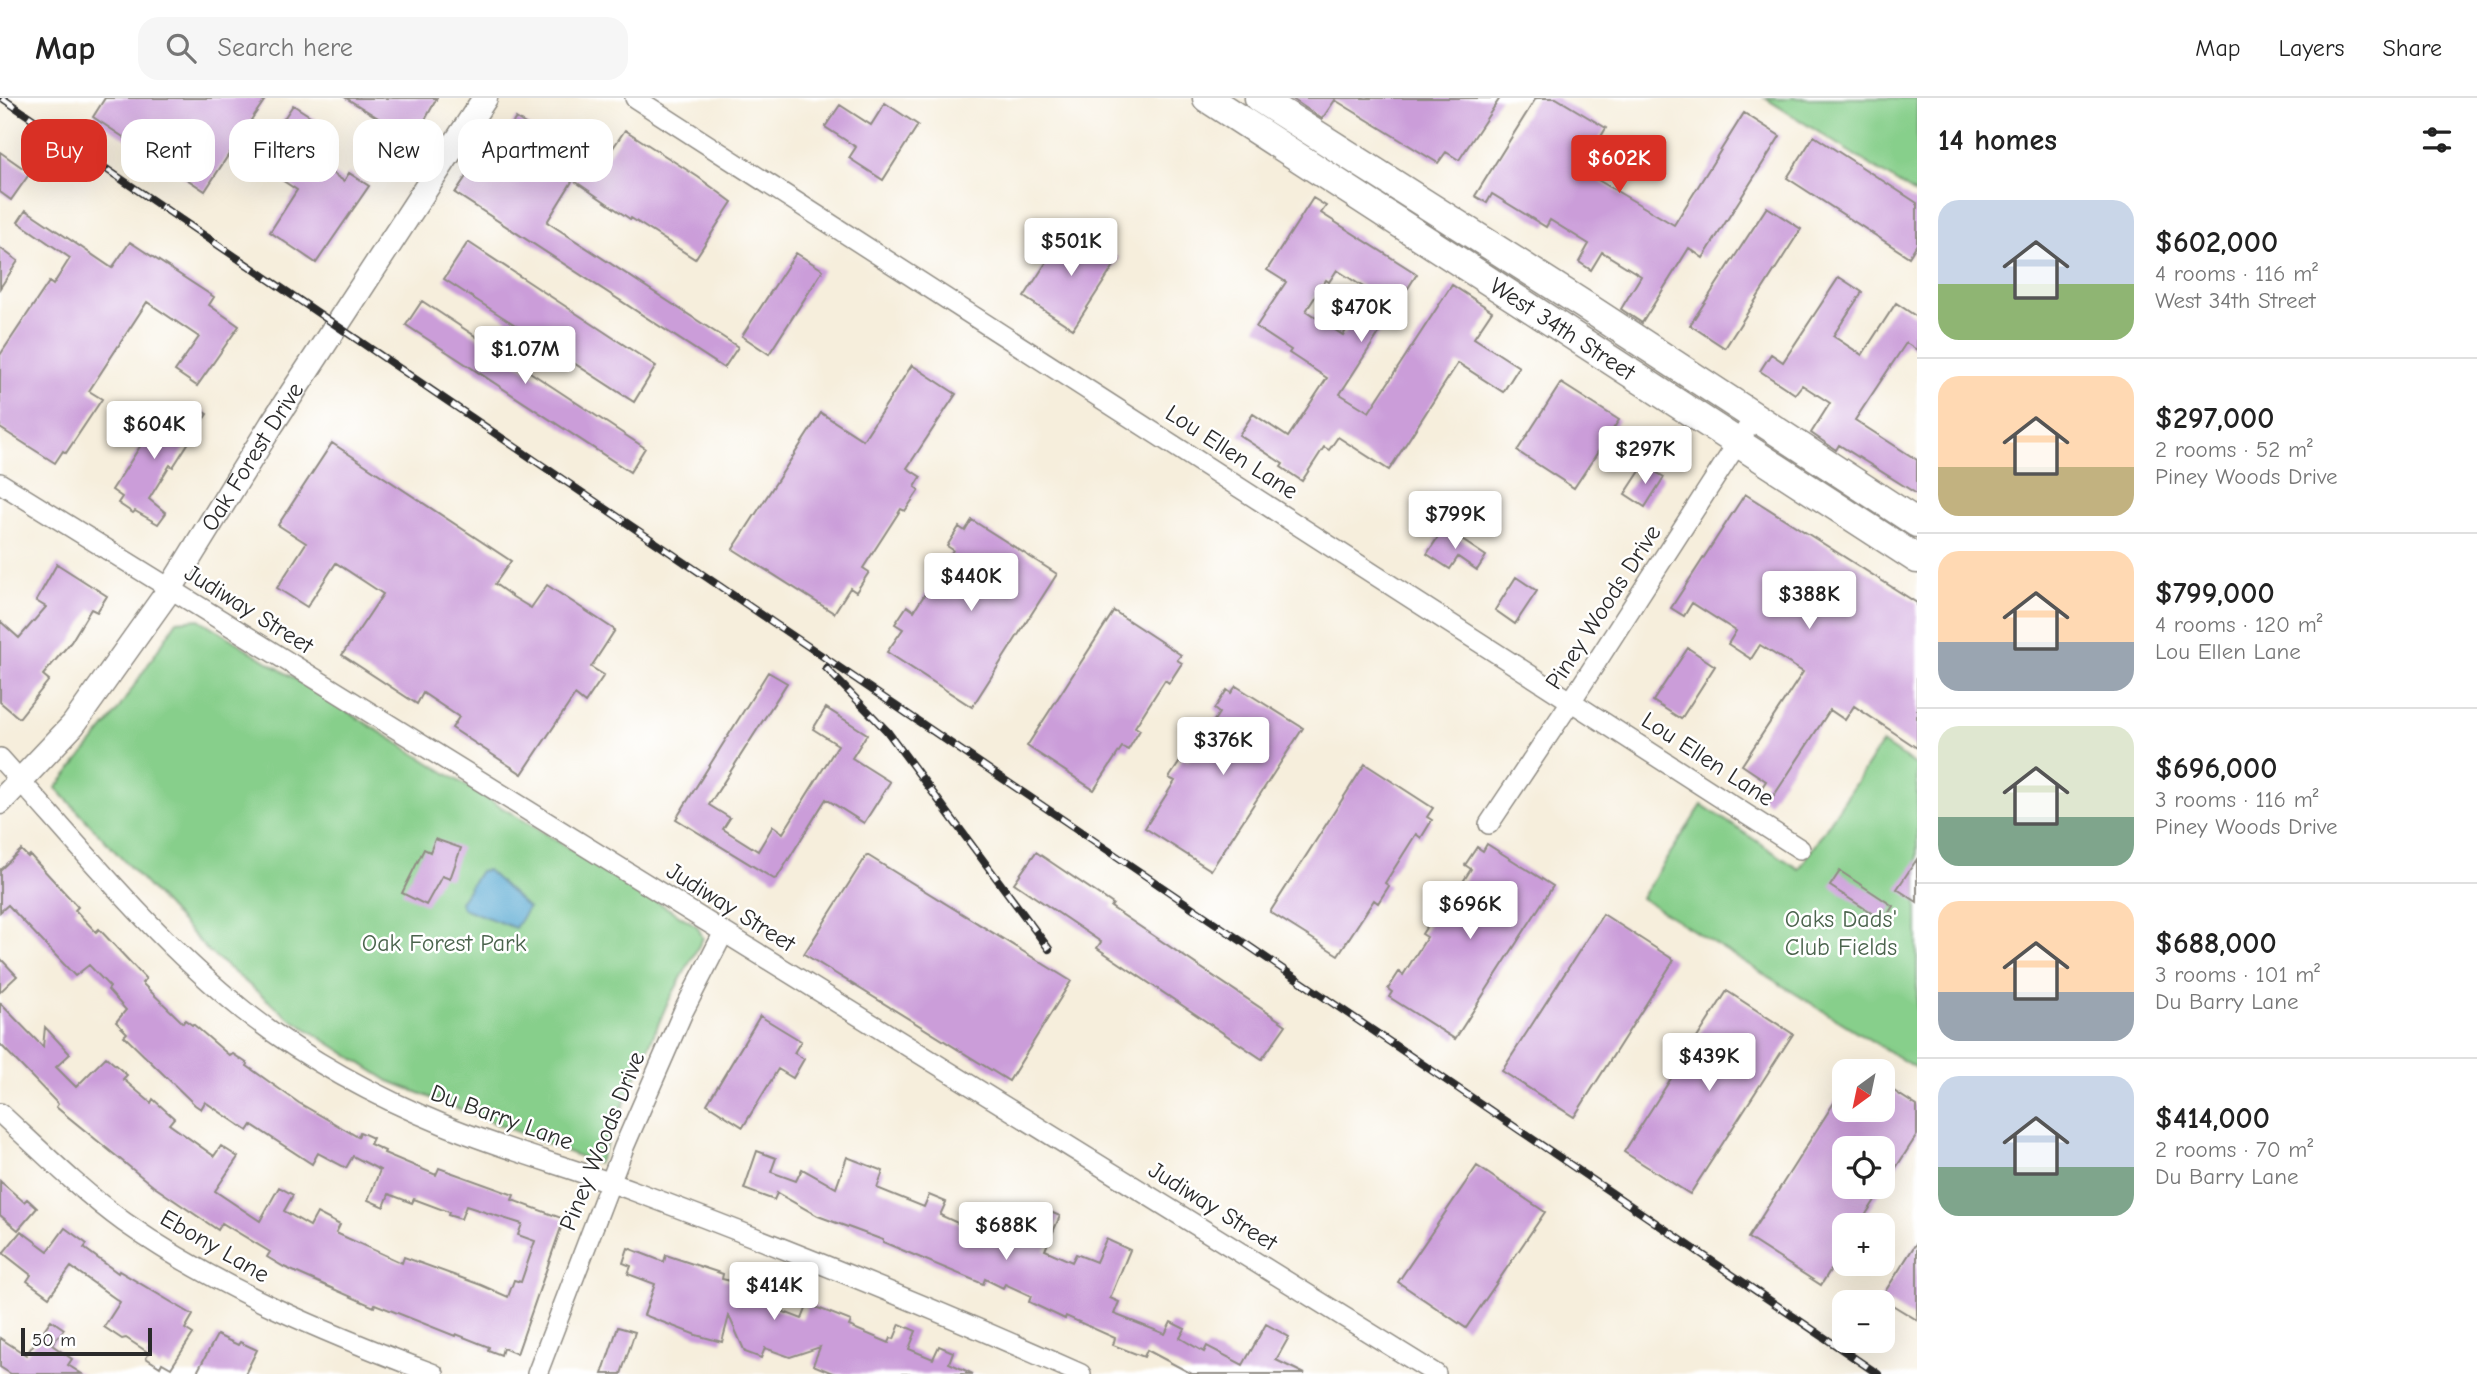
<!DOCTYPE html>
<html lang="en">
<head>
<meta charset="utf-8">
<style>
  :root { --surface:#fff; --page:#f6f6f6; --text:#222; --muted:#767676; --line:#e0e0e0; --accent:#d93025 }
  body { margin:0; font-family:"Comic Neue",sans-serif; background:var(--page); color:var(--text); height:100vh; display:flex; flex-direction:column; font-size:26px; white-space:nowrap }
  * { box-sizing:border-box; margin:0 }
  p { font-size:23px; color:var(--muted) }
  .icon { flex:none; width:38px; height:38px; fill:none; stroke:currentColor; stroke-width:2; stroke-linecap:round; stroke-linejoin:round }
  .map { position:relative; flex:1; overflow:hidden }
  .drawer { display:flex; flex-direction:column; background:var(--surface); width:560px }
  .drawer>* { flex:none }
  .hud { position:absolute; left:21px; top:21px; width:665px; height:63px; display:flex; gap:14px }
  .needle { width:46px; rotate:213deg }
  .buttons { position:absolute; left:1832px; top:961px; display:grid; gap:14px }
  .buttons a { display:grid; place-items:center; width:63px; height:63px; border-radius:14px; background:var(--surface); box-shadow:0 7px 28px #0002; font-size:35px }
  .scale { position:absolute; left:21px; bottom:18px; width:131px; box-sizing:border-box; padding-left:7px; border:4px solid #2b2b2b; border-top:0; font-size:19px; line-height:24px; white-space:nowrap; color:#2b2b2b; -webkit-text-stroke:5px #fff; paint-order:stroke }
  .price { position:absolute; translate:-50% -60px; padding:0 16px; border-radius:7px; background:#fff; color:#222; font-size:23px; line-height:46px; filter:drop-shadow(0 2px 4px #0008) }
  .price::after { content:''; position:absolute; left:50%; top:42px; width:21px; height:16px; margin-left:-10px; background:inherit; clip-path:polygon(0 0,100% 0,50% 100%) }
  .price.active { background:var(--accent); color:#fff }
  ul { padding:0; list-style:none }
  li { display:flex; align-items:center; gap:21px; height:175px; padding:0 21px }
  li+li { border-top:2px solid var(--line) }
  li span { display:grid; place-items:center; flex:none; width:196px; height:140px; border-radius:21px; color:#555 }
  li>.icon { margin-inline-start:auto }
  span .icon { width:84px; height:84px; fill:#fffc; stroke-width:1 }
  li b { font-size:30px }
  h2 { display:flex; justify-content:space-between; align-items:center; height:84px; padding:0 21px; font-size:30px }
  .chip { padding:0 24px; border-radius:21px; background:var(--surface); box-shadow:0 7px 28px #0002; font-size:24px; line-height:63px }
  .chip.active { background:var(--accent); color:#fff }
  header { display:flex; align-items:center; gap:42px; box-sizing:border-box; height:98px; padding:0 35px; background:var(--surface); border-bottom:2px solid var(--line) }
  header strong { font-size:33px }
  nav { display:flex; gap:38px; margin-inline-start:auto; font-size:24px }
  .search { width:490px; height:63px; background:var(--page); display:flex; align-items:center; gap:18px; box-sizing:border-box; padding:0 24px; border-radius:21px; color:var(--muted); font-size:26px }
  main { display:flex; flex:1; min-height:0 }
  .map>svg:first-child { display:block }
  .green { fill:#87cf8b; stroke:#597d5b; stroke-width:2 }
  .water { fill:#56a8d1; stroke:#406a7e; stroke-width:2 }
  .building { fill:#cb9dd9; fill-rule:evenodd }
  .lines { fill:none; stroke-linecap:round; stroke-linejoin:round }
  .minor-casing { stroke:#908c84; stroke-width:22 }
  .tertiary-casing { stroke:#908c84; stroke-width:27 }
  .secondary-casing { stroke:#908c84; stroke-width:31 }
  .minor { stroke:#fff; stroke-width:19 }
  .tertiary { stroke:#fff; stroke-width:24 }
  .secondary { stroke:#fff; stroke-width:28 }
  .rail-casing { stroke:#2b2b2b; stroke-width:8 }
  .rail { stroke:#fff; stroke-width:5; stroke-dasharray:16; stroke-linecap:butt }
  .labels { text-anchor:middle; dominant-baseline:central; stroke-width:5; stroke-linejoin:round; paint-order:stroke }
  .street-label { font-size:24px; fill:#2b2b2b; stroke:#fff }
  .park-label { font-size:24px; fill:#4b644d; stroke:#fff }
</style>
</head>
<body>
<header>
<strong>Map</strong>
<div class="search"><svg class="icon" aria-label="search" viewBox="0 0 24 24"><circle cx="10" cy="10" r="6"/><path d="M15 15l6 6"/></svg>Search here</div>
<nav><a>Map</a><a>Layers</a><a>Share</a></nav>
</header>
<main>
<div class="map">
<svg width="1917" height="1276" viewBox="0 0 1917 1276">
  <rect width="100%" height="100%" fill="#fff"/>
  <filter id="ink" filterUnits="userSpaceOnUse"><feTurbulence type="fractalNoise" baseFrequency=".0143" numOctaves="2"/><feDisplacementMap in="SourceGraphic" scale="14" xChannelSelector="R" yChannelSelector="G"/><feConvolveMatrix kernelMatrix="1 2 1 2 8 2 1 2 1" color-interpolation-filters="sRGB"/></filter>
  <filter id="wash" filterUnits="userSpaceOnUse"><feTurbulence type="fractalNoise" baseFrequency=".00686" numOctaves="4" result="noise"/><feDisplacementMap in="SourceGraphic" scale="28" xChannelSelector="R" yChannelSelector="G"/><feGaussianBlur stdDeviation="1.57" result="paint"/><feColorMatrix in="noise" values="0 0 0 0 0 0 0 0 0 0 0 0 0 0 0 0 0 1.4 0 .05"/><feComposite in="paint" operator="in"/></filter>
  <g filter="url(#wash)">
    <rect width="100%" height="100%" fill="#f6eedc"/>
    <path class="green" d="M1765,0H1917V97Z
      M199,521L478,695L697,828L703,840L667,906L598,1066L389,983L288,919L208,853L56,690L112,621L177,523Z
      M1882,645L1917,668V971L1641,800L1702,707L1799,771Z"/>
    <path class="water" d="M487,772L528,810L515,830L462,810L460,804L480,773Z"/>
    <g id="blocks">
      <path class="building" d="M105,0H266L251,22L273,37L293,7L329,30L309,60L344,83L349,75L369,88L316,165L270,134L297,92L233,50L205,93L93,19Z
        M346,0H437L414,42Z
        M1291,0H1500L1459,62L1446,54L1438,65L1335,2L1322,21Z
        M1536,0H1556L1606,30L1581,72L1674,127L1744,15L1780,38L1703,160L1689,150L1642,225L1621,211L1641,178L1602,154L1591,172L1579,164L1589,146L1550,122L1546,129L1492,96L1487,105L1475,98Z
        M885,5L918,27L883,82L849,60L856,49L825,29L840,7L871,27Z
        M516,20L598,72L625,32L698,79L732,104L695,161L631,120L630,121L573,82L547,124L738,249L724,270L455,95L469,74L478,80Z
        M1814,38L1917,105V146L1909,159L1787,80Z
        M0,54L30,75L11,102L0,94Z
        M1313,100L1326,108L1321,115L1417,176L1340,296L1369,314L1452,187L1492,213L1474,240L1519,269L1503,294L1458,265L1389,372L1338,339L1329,352L1324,349L1302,383L1281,369L1283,366L1239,337L1253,316L1288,339L1327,280L1289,255L1291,252L1256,229L1286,184L1267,172ZM1337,172L1371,194L1343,237L1306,213L1326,182L1329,184Z
        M1767,109L1801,131L1725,250L1690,227Z
        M26,112L112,170L130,144L214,199L209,207L239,228L197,288L175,273L199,239L147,204L89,293L102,301L66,355L63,353L55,365L0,330V257L49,184L53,187L70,160L18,124Z
        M1070,128L1119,160L1073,231L1024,199Z
        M468,144L656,268L634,304L444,181Z
        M0,150L18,163L0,190Z
        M796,155L823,172L769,256L742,238Z
        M1839,179L1862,194L1833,238L1862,257L1896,205L1917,219V252L1906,245L1855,322L1917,362V396L1839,347L1836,352L1811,335L1830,305L1802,287L1795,296L1760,273L1771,256L1783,264Z
        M422,203L645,350L630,374L406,227Z
        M912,267L956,296L907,370L921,379L915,389L919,392L905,413L901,411L863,470L869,474L856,494L850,490L834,515L733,451L821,315L863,342Z
        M1561,285L1619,322L1574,390L1517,353Z
        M189,310H198L207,316L173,369L170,367L149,401L166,415L158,426L135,413L133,415L118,405L122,399L112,392L141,347L130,340L148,313L175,332Z
        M332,345L511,463L495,486L513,499L531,510L547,487L615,532L591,569L604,577L585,605L575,597L522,676L452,630L459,619L423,595L417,606L342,557L383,496L336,465L307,509L277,490L306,445L278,427Z
        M1644,367L1664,379L1645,409L1625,396Z
        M1745,396L1917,505V650L1854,608L1845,622L1830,612L1769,705L1757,697L1766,683L1742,667L1803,574L1760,547L1751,561L1728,546L1736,533L1692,505L1684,518L1671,510Z
        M972,422L1057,476L972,609L887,554L903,531L895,526L907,508L914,513L953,452L947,448L959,429L965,433Z
        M1444,430L1486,458L1477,472L1458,459L1450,471L1427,456Z
        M57,466L107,498L97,514L91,511L71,544L43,577L49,582L19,620L0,604V523L19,540L46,509L36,503Z
        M1516,479L1537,493L1515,526L1495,512Z
        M1114,513L1181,557L1177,562L1182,565L1169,585L1165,582L1135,629L1140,632L1128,652L1122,649L1094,692L1027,648Z
        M1688,550L1715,568L1681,621L1653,603Z
        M768,574L787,585L709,707L730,720L723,731L758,753L773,728L783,735L838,647L813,631L826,610L867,636L852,660L890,684L864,725L826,701L777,780L774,781L676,721Z
        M1236,588L1303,630L1211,772L1145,730L1175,683L1169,680L1183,659L1188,663L1219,615L1214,611L1227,592L1231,595Z
        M1365,666L1433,710L1427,719L1432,722L1421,740L1416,736L1385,785L1389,788L1378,805L1374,802L1338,857L1270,814Z
        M435,741L461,750L450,781L442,778L426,807L402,795L424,751L430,754Z
        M1487,746L1553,788L1455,941L1389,899L1392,894L1388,891L1399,874L1403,877L1427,839L1422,836L1435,816L1440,820L1471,771L1465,767L1477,749L1483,753Z
        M21,752L28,759L30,757L78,809L75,812L96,834L99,831L146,881L142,885L183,925L185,922L192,927L193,926L230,958L233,956L248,966L247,968L299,1005L358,1039L360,1034L373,1040L370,1046L385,1053L384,1055L436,1077L439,1070L514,1097L512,1102L564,1121L517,1256L503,1250L501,1257L488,1252L489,1249L456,1236L455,1238L375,1206L374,1209L284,1169L267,1159L270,1154L222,1125L218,1132L153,1088L56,1009L58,1006L0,946V905L43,949L45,929L70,956L56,969L76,989L106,959L127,977L123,981L151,1005L153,1001L174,1020L169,1026L214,1058L221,1048L238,1059L215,1093L260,1123L279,1089L293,1097L284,1113L310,1128L317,1115L340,1127L336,1135L402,1165L404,1159L481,1187L508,1199L514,1182L521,1184L535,1143L518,1137L522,1126L466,1108L461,1121L448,1117L449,1114L414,1101L412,1105L389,1096L384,1109L368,1102L380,1072L353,1058L346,1070L318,1055L312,1066L252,1027L248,1033L205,1004L201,1011L195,1007L124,938L127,935L116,924L126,912L108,892L110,889L89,867L75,878L8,807L0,814V772Z
        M1036,754L1113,806L1111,809L1286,927L1262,961L1097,850L1101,844L1014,785Z
        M867,757L1071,883L1009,983L804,856Z
        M1917,761V804L1897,791Z
        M1840,773L1893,808L1884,823L1830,788Z
        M1603,816L1674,862L1574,1019L1502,973Z
        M0,860L17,878L0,894Z
        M1727,893L1793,936L1690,1096L1624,1054Z
        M760,918L801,943L794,955L804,961L793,980L778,971L743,1029L707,1006Z
        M1883,986L1917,1008V1037L1859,1127H1844V1150L1821,1187L1748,1140L1844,989V1012H1883ZM1844,1050H1883V1088H1844Z
        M757,1053L776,1060L771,1074L796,1083L802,1071L836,1090L847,1059L883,1073L877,1090L924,1109L929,1097L946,1104L940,1117L964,1128L968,1120L1010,1140L1014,1130L1027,1136L1039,1109L1060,1118L1045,1152L1072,1164L1076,1156L1096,1164L1106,1141L1130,1152L1110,1200L1119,1204L1114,1216L1165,1236L1171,1224L1185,1231L1180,1240L1204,1254L1207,1248L1243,1267L1266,1226L1289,1239L1276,1262L1305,1276H1192L1147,1252L1144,1259L1113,1247L1115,1240L1066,1218L1065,1221L1029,1204L1031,1198L1005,1186L1003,1190L985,1181L983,1186L883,1144V1142L818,1118L777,1095L774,1102L744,1091Z
        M1477,1068L1545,1114L1466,1230L1398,1184Z
        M0,1083L24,1104L27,1101L37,1110L18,1132L0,1117Z
        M65,1130L87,1146L84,1150L118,1175L119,1173L193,1217L185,1231L193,1236L171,1270L162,1265L160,1269L146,1260L149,1255L126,1240L122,1241L104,1229L120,1204L71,1169L49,1199L27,1183L31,1177L3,1155L21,1133L48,1153Z
        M1917,1144V1222L1881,1200Z
        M628,1150L664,1164L666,1157L723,1176L722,1181L748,1187L749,1184L768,1192L763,1206L802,1221L808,1206L851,1223L849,1228L889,1245L891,1240L894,1241L900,1226L916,1233L909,1251L933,1261L939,1248L953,1254L949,1265L973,1276H835L813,1267L820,1249L790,1259L765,1250L761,1260L745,1254L729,1218L722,1244L696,1237L644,1217L655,1186L628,1176L631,1168L623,1165Z
        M51,1222L64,1231L52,1247L72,1261L68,1267L82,1276H11L0,1269V1240L26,1257Z
        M618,1229L635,1234L621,1276H602Z
        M217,1237L238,1247L240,1244L257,1252L245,1276H196Z"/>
    </g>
  </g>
  <g filter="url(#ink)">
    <use href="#blocks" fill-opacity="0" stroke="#908c84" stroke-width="2"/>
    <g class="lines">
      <g class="minor-casing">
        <path id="minor" d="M635,0L1800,751
          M0,385L1436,1276
          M0,660C78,746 152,839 243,912C304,960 376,999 447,1028C508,1053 572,1070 634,1093C785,1150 934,1210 1081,1276
          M1489,726L1572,602L1755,318
          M0,1015C40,1052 80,1092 124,1124C219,1191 326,1235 434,1276
          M537,1276L624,1049L683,914L724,834"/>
      </g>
      <g class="tertiary-casing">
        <g id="tertiary">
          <path id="s1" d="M0,704L73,627L170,491L272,326L485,0"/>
        </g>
      </g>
      <g class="secondary-casing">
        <g id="secondary">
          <path id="s2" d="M1207,0L1917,461"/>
          <path d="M1259,0L1584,207L1917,425"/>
        </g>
      </g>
      <use href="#minor" class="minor"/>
      <use href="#tertiary" class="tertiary"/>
      <use href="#secondary" class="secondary"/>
      <g class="rail-casing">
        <path id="rail" d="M2,0L1878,1276
          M826,570L887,633L1049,851"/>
      </g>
      <use href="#rail" class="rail"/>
    </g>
  </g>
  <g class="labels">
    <g class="street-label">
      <text stroke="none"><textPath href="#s2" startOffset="424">West 34th Street</textPath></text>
      <text transform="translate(1232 354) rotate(33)">Lou Ellen Lane</text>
      <text stroke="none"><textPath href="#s1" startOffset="429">Oak Forest Drive</textPath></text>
      <text transform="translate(1603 509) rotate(-57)">Piney Woods Drive</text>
      <text transform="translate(249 511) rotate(32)">Judiway Street</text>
      <text transform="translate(1708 661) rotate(33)">Lou Ellen Lane</text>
      <text transform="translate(731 809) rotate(32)">Judiway Street</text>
      <text transform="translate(502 1019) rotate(20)">Du Barry Lane</text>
      <text transform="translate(602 1043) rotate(-68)">Piney Woods Drive</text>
      <text transform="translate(1213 1108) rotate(32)">Judiway Street</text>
      <text transform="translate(215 1148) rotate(30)">Ebony Lane</text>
    </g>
    <g class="park-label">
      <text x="1841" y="821">Oaks Dads'<tspan x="1841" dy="28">Club Fields</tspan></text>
      <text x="444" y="845">Oak Forest Park</text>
    </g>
  </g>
</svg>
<div class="buttons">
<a><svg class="needle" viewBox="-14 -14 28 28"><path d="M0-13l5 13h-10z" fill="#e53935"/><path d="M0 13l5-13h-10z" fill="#767676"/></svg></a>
<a><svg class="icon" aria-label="locate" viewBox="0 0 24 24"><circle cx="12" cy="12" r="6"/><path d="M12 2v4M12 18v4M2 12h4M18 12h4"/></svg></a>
<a>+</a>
<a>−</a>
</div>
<div class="scale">50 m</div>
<b class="price active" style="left:1619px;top:97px">$602K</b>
<b class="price" style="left:1071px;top:180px">$501K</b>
<b class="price" style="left:1361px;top:246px">$470K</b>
<b class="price" style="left:525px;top:288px">$1.07M</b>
<b class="price" style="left:154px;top:363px">$604K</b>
<b class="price" style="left:1645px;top:388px">$297K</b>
<b class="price" style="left:1455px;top:453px">$799K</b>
<b class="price" style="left:971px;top:515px">$440K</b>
<b class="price" style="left:1809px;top:533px">$388K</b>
<b class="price" style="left:1223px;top:679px">$376K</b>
<b class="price" style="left:1470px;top:843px">$696K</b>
<b class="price" style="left:1709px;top:995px">$439K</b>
<b class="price" style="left:1006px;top:1164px">$688K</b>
<b class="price" style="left:774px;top:1224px">$414K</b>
<div class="hud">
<a class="chip active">Buy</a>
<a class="chip">Rent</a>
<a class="chip">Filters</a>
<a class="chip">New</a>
<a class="chip">Apartment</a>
</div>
</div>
<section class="drawer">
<h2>14 homes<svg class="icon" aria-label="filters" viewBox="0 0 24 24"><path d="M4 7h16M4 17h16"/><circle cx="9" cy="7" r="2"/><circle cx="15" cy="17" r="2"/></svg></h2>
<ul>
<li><span style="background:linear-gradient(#c9d6e8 60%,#8fb573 0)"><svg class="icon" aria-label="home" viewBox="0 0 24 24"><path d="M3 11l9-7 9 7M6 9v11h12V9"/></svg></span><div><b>$602,000</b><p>4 rooms · 116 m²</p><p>West 34th Street</p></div></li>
<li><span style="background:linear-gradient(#ffd9b3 65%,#c2b280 0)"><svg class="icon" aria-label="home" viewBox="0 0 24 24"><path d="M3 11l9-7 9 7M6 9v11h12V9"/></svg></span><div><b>$297,000</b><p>2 rooms · 52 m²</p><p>Piney Woods Drive</p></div></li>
<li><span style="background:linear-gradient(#ffd9b3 65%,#9aa5b1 0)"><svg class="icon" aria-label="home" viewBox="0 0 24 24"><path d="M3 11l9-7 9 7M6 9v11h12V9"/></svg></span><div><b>$799,000</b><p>4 rooms · 120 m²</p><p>Lou Ellen Lane</p></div></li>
<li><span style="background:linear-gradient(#dfe7d0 65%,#7fa58c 0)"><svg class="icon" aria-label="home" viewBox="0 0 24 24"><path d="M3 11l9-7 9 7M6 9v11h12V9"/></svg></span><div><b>$696,000</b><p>3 rooms · 116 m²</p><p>Piney Woods Drive</p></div></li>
<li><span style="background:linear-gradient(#ffd9b3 65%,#9aa5b1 0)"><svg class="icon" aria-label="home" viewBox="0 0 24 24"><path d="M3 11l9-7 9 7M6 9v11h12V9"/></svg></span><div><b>$688,000</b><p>3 rooms · 101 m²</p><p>Du Barry Lane</p></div></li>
<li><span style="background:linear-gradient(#c9d6e8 65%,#7fa58c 0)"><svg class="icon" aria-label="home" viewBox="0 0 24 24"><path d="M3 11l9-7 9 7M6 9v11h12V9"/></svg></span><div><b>$414,000</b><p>2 rooms · 70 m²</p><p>Du Barry Lane</p></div></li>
</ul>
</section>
</main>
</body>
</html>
